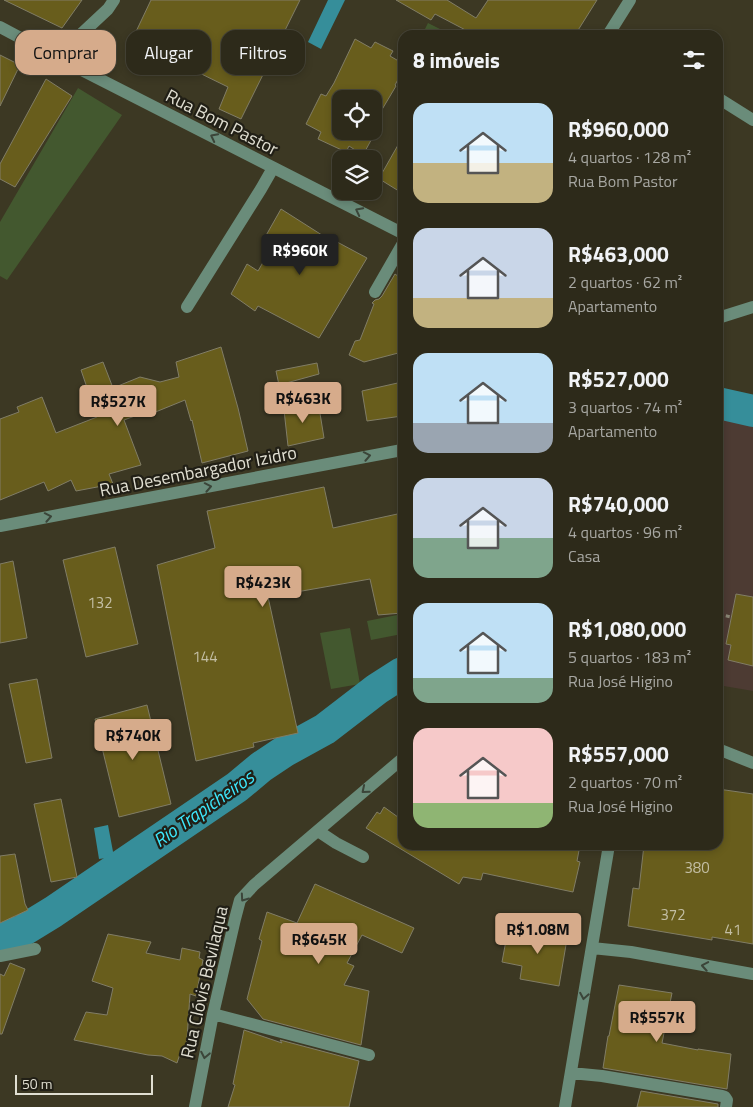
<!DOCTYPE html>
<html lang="pt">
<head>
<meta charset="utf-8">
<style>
  :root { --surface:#2d2a1a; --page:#353223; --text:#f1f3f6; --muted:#a7a7a2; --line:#484639; --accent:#d6ab8b }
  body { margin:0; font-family:"Titillium Web",sans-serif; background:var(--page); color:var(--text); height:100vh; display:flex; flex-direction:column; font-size:19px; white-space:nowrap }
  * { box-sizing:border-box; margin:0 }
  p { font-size:16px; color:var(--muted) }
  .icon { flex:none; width:28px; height:28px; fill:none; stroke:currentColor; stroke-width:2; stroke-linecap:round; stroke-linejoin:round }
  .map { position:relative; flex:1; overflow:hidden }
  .details { position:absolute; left:398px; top:30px; width:325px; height:820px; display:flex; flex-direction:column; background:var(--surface); border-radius:15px; box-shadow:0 2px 8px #0003,0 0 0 1px var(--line) }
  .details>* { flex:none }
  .guide { position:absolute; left:15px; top:30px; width:308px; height:45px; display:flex; gap:10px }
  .buttons { position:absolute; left:332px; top:90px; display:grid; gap:10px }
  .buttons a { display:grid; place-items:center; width:50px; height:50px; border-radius:10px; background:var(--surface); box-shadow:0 2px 8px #0003,0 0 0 1px var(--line); font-size:25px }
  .scale { position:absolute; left:15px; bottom:12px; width:138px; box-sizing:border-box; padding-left:5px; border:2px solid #e1dfd2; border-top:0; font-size:14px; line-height:18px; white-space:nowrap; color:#e1dfd2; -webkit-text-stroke:4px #211f16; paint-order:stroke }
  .price { position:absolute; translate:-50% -42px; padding:0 11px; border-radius:5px; background:var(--accent); color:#111; font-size:16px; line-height:32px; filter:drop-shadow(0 1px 2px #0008) }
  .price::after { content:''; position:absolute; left:50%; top:30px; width:15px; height:11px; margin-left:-8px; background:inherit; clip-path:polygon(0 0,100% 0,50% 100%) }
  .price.active { background:#222; color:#fff }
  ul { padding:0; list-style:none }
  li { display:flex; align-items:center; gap:15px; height:125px; padding:0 15px }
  li span { display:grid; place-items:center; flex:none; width:140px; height:100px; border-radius:15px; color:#555 }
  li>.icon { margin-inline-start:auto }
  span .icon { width:60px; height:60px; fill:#fffc; stroke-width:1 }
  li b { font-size:21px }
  h2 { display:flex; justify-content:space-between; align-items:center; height:60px; padding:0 15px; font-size:21px }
  .tag { padding:0 18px; border-radius:15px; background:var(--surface); box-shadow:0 2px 8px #0003,0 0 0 1px var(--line); font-size:18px; line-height:45px }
  .tag.active { background:var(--accent); color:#111 }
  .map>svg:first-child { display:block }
  .education { fill:#4d3b33 }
  .green { fill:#43582f }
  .water { fill:#368e9a }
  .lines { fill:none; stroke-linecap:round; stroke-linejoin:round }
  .river { stroke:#368e9a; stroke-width:32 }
  .building { fill:#685d1c; stroke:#817d66 }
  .path { stroke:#8a8776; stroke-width:3; stroke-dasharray:4 4; stroke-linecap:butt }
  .minor { stroke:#6a8c7a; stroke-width:12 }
  .oneway { stroke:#3b4539 }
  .labels { text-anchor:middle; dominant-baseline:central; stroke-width:4.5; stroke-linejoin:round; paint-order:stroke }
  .number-label { font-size:15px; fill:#c3bea4 }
  .street-label { font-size:18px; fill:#e1dfd2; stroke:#211f16 }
  .water-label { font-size:19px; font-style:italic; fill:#3de8fd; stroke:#211f16 }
</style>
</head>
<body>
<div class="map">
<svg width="753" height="1107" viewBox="0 0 753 1107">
  <rect width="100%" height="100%" fill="#3c3823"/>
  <path class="education" d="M718,410L753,418V691L718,685Z"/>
  <path class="green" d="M428,23L450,34L422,35Z
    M78,88L122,115L7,280L0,276V222Z
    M402,614V634L371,640L367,621Z
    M350,628L360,684L331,689L320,633Z"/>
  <path class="water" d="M328,0H345L321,49L308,42Z
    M108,825L114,857L99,859L94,828Z"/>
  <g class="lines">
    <path class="river" d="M718,403L753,411
      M0,937L22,931L53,912L237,787L261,767L285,751L325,729L377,689L402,673"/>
  </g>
  <path class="building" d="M4,0H82L62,28Z
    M151,0H300L241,119L219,109L228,87L132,40Z
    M396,0H447L476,18L488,0H597L575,35H475L435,14L431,20Z
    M355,39L371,48L375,42L393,51L390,56L402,63V72L395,85L396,86L374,123V99H341V131H376L363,155L349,146L346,152L318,139L321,132L306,124L321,94L326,96L334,83Z
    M0,55L20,65L0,106Z
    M46,79L72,96L15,187L0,179V164Z
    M402,138V193L381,180V175Z
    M281,209L325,237L326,236L367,258L319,338L258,306L255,311L231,294L247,264L258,271L273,245L264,239Z
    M395,274L402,279V352L364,362L349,355L355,341L360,340L374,304L372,303L375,300L379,299L382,296Z
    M221,347L238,408L248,451L202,463L192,420L191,421L185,400L153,413L151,410L124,420L141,465L109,474L113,484L76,491L71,480L48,491L44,482L0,500V419L19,412L17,407L42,397L56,433L97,417L81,370L103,362L113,388L140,377L160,382L179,377L176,362Z
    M317,363L319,374L279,385L276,371Z
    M402,382V416L367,421L362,391Z
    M318,401L324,438L288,446L284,410L286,408Z
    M324,487L333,528L402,513V613L378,615L370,579L268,597L298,733L253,743L254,747L196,761L157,565L215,548L207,511Z
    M115,547L138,644L86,657L63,560Z
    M13,561L27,638L0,643V564Z
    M736,594L753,597V666L728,660L731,645L726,644Z
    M37,679L52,758L26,763L9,684Z
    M147,705L171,804L119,817L95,719Z
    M718,789L753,794V944L712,937V940L628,926L633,888L639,889L644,845H718Z
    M61,799L77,877L51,882L34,804Z
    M384,807L402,820V845H580L577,861L580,862L573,892L483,873L481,880L463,877L459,884L366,828L377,812L380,814Z
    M15,854L25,904L28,910L0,923V856Z
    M315,884L414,928L402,953L362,935L347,963L354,966L344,985L369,991L361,1045L263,1019L247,999L262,941L259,939L267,912L297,923Z
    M529,926L568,933L559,986L520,979L522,966L502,962L507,935L527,939Z
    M108,934L151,942L146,953L180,960L182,948L200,952L199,958L203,960L196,996L190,994L186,1054H180L177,1063L162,1056L148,1055L74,1040L86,1012L107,1015L113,988L92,981Z
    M10,963L25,969L2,1034H0V974L4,976Z
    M619,985L672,993L662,1043L698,1050V1049L731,1054L727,1089L603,1068L608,1036H609Z
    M244,1030L282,1043L280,1040L359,1061L349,1107H228L235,1085L233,1084Z
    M641,1091L718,1104V1107H637Z"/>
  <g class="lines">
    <path class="path" d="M718,614L731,617"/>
    <path class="minor" d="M0,27L60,59L402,233
      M608,35L630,0
      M60,59L77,38L108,9L114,0
      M718,98L753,120
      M375,292L402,245
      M187,307L261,189L273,168
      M718,318L753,307
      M0,526L402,450
      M718,749L753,763
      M318,831L336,843L363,857
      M592,948L631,952L753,974
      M0,956L35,949
      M213,1014L369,1055
      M571,1073L602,1076L722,1096L725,1097L727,1100L726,1107
      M195,1107L213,1014L235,919L240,900L254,885L402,759
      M565,1107L609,845"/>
  </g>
  <defs><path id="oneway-chevron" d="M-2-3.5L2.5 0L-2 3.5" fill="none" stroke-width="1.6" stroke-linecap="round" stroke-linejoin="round" transform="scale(1.25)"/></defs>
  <g class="oneway">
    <use href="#oneway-chevron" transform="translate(214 137) rotate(-153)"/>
    <use href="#oneway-chevron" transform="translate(359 211) rotate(-153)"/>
    <use href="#oneway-chevron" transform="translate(367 456) rotate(-11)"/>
    <use href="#oneway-chevron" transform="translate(208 487) rotate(-11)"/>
    <use href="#oneway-chevron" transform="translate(48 517) rotate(-11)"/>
    <use href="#oneway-chevron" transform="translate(365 790) rotate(140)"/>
    <use href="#oneway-chevron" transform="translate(244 898) rotate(125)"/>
    <use href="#oneway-chevron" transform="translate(705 966) rotate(-170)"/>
    <use href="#oneway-chevron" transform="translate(584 996) rotate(100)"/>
    <use href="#oneway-chevron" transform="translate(205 1055) rotate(101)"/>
  </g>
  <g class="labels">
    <g class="number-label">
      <text x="100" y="602">132</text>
      <text x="205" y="656">144</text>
      <text x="697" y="867">380</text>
      <text x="673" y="914">372</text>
      <text x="733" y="929">41</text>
    </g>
    <g class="street-label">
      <text transform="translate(222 122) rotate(27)">Rua Bom Pastor</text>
      <text transform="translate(198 471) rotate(-11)">Rua Desembargador Izidro</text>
      <text transform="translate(204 982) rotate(-77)">Rua Clóvis Bevilaqua</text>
    </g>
    <g class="water-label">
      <text transform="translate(203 808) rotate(-35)">Rio Trapicheiros</text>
    </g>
  </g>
</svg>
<div class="buttons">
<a><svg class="icon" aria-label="locate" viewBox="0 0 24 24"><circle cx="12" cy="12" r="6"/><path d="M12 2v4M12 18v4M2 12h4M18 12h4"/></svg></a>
<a><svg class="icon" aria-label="layers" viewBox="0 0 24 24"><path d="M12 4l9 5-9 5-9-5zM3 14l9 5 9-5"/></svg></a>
</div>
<div class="scale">50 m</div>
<b class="price active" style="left:300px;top:276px">R$960K</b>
<b class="price" style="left:303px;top:424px">R$463K</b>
<b class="price" style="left:118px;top:427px">R$527K</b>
<b class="price" style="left:263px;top:608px">R$423K</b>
<b class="price" style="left:133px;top:761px">R$740K</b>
<b class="price" style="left:538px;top:955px">R$1.08M</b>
<b class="price" style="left:319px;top:965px">R$645K</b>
<b class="price" style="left:657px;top:1043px">R$557K</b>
<div class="guide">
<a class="tag active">Comprar</a>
<a class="tag">Alugar</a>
<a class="tag">Filtros</a>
</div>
<section class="details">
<h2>8 imóveis<svg class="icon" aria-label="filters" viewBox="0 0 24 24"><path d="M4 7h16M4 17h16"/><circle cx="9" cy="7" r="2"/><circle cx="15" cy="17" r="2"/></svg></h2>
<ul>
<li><span style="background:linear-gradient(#bfe0f5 60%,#c2b280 0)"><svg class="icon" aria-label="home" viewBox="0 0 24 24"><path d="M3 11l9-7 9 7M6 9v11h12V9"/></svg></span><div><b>R$960,000</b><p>4 quartos · 128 m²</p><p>Rua Bom Pastor</p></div></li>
<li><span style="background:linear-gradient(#c9d6e8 70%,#c2b280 0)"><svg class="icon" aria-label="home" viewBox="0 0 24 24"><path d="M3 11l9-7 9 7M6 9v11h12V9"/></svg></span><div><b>R$463,000</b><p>2 quartos · 62 m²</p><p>Apartamento</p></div></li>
<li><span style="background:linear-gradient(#bfe0f5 70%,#9aa5b1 0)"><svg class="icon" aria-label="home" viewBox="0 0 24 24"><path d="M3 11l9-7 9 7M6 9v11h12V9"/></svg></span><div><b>R$527,000</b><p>3 quartos · 74 m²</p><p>Apartamento</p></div></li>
<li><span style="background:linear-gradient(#c9d6e8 60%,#7fa58c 0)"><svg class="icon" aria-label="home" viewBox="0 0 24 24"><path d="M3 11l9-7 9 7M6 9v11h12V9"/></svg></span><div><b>R$740,000</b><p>4 quartos · 96 m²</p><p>Casa</p></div></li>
<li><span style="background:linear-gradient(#bfe0f5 75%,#7fa58c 0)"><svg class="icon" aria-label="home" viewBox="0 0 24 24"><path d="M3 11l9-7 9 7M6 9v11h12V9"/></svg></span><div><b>R$1,080,000</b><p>5 quartos · 183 m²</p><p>Rua José Higino</p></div></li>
<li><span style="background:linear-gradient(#f6c9c9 75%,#8fb573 0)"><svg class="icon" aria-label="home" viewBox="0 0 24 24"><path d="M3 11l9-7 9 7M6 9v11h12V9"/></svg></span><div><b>R$557,000</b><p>2 quartos · 70 m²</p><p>Rua José Higino</p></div></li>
</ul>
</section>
</div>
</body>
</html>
